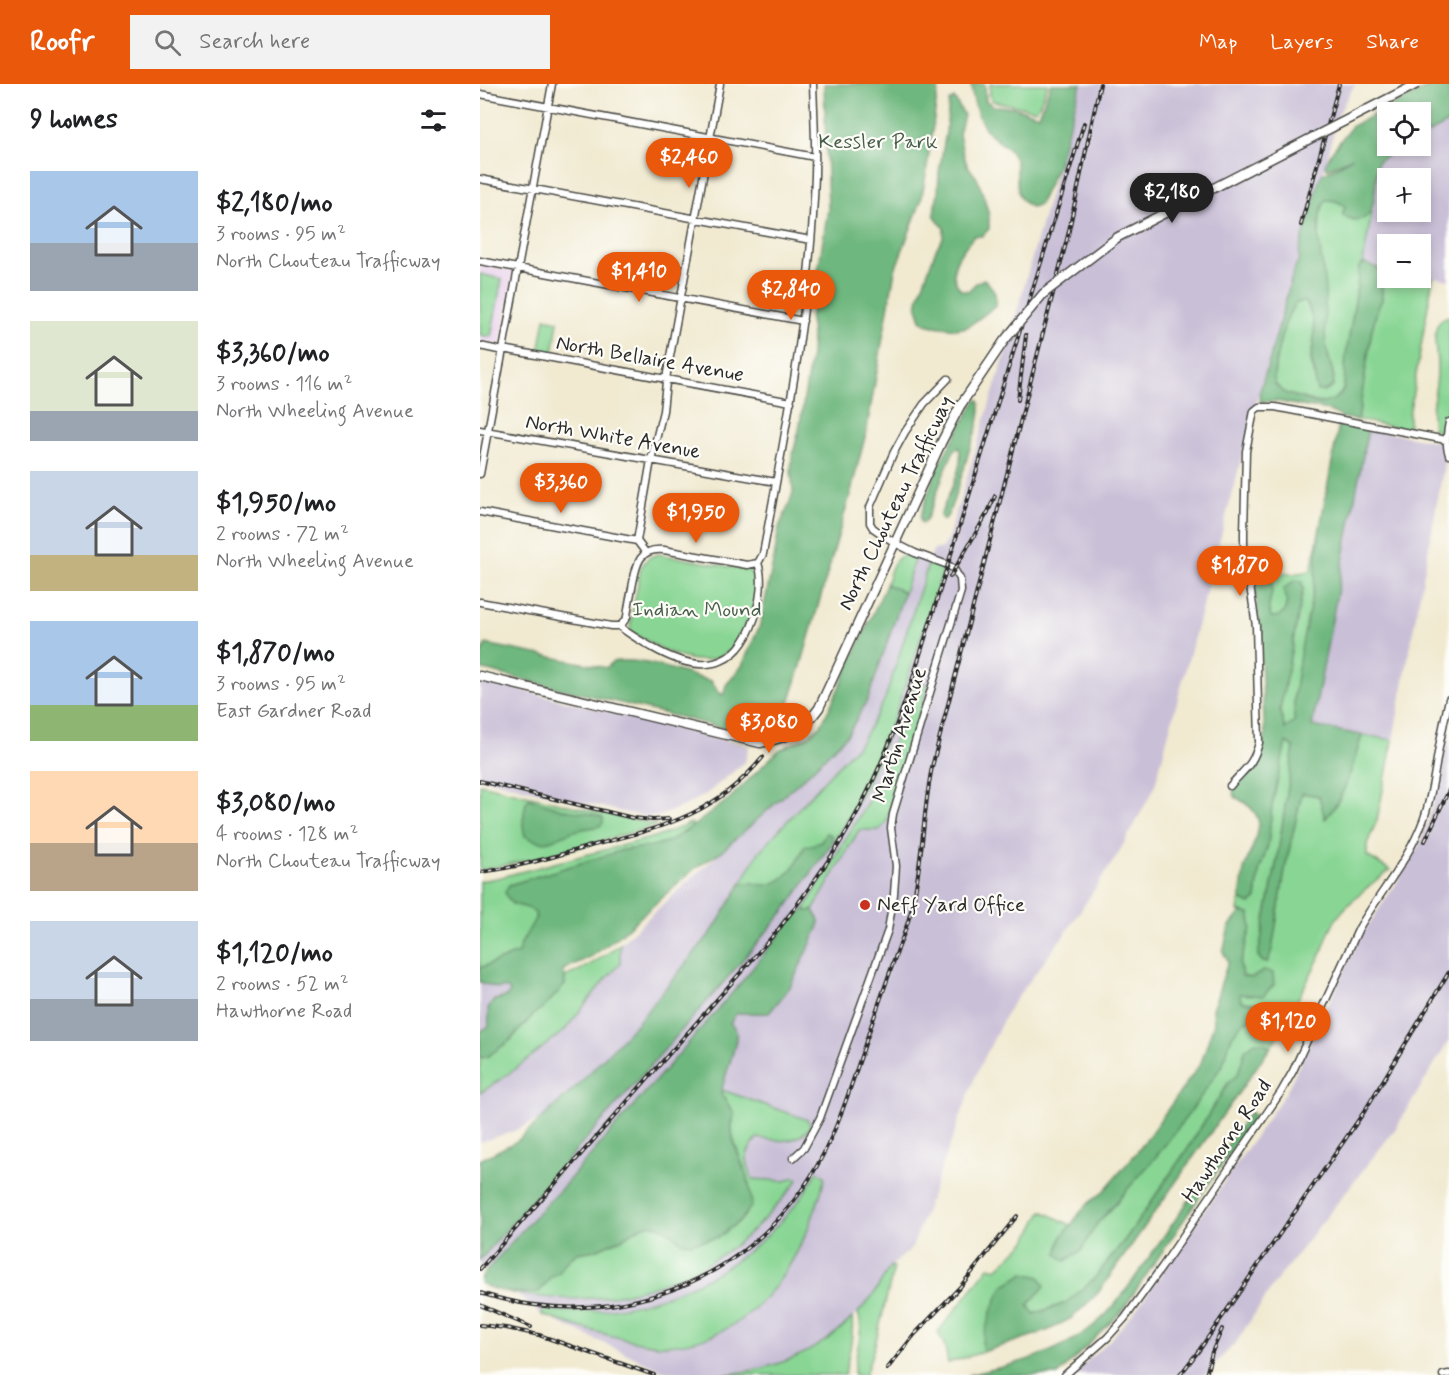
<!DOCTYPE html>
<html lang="en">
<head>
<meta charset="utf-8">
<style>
  :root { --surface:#fff; --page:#f2f2f2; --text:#202124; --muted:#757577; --accent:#ea580c }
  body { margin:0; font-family:Mynerve,sans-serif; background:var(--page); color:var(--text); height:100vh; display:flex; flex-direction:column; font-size:22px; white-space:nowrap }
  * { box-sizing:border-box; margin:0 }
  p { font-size:20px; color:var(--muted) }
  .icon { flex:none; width:33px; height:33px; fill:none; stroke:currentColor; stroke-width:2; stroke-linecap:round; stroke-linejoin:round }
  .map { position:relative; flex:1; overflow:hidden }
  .side { display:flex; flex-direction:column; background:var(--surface); width:480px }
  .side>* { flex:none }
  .tools { position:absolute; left:897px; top:18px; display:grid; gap:12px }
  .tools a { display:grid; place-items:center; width:54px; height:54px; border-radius:0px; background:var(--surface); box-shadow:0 3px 9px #0003; font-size:30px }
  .price { position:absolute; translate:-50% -51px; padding:0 14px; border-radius:21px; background:var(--accent); color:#fff; font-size:20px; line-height:39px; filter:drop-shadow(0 2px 3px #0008) }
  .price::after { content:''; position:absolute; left:50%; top:36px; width:18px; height:14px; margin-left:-9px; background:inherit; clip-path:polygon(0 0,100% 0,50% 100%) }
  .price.active { background:#222; color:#fff }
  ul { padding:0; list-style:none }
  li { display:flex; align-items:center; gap:18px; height:150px; padding:0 30px }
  li span { display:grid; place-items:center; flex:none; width:168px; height:120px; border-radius:0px; color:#555 }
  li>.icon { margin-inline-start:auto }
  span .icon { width:72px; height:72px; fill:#fffc; stroke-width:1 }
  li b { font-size:26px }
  h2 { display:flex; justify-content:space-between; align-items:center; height:72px; padding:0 30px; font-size:26px }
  header { display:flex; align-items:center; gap:36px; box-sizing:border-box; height:84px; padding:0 30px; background:var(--accent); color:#fff }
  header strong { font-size:28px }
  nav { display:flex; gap:33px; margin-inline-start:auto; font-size:21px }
  .search { width:420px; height:54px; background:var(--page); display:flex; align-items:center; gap:15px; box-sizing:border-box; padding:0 21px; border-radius:0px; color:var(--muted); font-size:22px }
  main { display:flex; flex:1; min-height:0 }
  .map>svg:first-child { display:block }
  .built { fill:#e9d2ed }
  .industrial { fill:#c9bfd7; fill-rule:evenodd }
  .green { fill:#89d694; stroke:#5a8060; stroke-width:1.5 }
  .forest { fill:#6eb77e; stroke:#4c7154; stroke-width:1.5 }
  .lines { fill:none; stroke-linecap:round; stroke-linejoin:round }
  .minor-casing { stroke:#494844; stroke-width:9 }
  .major-casing { stroke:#494844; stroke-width:11 }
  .minor { stroke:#fff; stroke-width:6 }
  .major { stroke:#fff; stroke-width:8 }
  .rail-casing { stroke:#2b2b2b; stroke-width:4 }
  .rail { stroke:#fdfcf7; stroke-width:1.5; stroke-dasharray:4.5; stroke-linecap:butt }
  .major-bridge-casing { stroke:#494844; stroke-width:11; stroke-linecap:butt }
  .major-bridge { stroke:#fff; stroke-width:8 }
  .poi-dot { fill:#c8321e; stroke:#fdfcf7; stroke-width:2 }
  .labels { text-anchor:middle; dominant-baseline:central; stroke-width:4.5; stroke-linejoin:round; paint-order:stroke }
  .park-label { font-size:21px; fill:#475e4a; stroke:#fdfcf7 }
  .street-label { font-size:21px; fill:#2b2b2b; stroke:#fdfcf7 }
  .poi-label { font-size:21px; fill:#2b2b2b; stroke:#fdfcf7; text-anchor:start }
</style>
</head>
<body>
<header>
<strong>Roofr</strong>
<div class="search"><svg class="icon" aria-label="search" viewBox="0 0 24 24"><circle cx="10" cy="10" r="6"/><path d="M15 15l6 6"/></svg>Search here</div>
<nav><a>Map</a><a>Layers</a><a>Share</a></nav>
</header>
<main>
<section class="side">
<h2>9 homes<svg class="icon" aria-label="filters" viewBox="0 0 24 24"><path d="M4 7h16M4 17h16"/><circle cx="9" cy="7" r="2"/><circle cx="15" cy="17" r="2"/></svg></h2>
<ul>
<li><span style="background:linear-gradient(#a9c7e8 60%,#9aa5b1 0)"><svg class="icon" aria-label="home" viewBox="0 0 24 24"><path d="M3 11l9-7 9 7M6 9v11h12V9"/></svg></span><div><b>$2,180/mo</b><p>3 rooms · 95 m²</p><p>North Chouteau Trafficway</p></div></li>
<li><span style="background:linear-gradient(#dfe7d0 75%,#9aa5b1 0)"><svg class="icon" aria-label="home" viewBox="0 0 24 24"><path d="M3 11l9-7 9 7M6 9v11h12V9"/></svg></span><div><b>$3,360/mo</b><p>3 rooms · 116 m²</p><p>North Wheeling Avenue</p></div></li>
<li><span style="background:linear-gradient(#c9d6e8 70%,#c2b280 0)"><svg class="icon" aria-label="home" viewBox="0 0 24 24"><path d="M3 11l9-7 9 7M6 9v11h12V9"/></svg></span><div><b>$1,950/mo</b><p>2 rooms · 72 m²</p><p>North Wheeling Avenue</p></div></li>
<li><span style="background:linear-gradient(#a9c7e8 70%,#8fb573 0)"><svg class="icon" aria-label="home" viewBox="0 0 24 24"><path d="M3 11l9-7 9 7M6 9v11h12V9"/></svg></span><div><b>$1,870/mo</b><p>3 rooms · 95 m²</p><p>East Gardner Road</p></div></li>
<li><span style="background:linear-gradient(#ffd9b3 60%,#b9a48a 0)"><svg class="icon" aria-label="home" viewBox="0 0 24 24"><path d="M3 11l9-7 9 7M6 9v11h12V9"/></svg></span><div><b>$3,080/mo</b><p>4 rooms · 128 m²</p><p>North Chouteau Trafficway</p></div></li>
<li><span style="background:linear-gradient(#c9d6e8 65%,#9aa5b1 0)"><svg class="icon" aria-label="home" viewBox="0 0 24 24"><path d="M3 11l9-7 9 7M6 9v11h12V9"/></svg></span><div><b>$1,120/mo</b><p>2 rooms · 52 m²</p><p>Hawthorne Road</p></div></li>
</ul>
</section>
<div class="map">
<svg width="969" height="1291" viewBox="0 0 969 1291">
  <rect width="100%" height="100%" fill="#fdfcf7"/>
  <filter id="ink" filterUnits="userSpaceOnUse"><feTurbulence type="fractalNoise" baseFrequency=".0167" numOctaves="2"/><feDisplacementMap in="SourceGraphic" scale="12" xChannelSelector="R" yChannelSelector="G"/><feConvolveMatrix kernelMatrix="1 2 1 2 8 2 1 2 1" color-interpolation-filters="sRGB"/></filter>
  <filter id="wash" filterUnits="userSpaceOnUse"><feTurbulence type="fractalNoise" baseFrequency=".008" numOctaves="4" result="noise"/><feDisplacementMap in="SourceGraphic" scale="24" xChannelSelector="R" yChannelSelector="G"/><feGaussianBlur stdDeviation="1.35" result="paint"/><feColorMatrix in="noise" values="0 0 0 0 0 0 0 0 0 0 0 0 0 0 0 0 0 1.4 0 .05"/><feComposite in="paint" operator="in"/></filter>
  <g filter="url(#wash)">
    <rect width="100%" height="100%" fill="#f1ead1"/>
    <path class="built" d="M0,181L34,187L20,262L0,258Z"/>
    <path class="industrial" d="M601,0H875L859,29L845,82L776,319L674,705L638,770L587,847L528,926L495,993L432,1164L411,1182L393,1211L378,1229L364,1242L338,1262L296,1282L248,1290L234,1291L195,1289L182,1286L62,1231L0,1181V1176L244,898L305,826L352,759L369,733L387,700L401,669L463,484L449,479L405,615L381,658L350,690L279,768L233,846L158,938L100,999L60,1035L34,1047L0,1058V1009L34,986L85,946L118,904L140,880V860L181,822L328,690L368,650L379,632L388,615L398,588L435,473L449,478L453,466L462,464L468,454L523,277Z
      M969,38V196L941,191L940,160H908L907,185L894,183L883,179L896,107L898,77L923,62H940L941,53L961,43ZM908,94H940V128H908Z
      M888,345L964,359L966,370L913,656L832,642Z
      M0,596L269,662L265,678L225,711L206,721L179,732H164L147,729L0,694Z
      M969,637V956L916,1044L797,1196L757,1257L725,1291H592L629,1257L658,1223L806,1008L841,937L879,855L916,800L941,758L954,717Z
      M0,898L17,904H27L30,908L28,910L22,914L14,916L8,925L9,942L0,948Z"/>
    <path class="green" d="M510,0H568L560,20L556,26L513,17L510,13Z
      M845,116C852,115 862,118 866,124L863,127V132C878,139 880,137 892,128L883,178L879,183C877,217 868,250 865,284C864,292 866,304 860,310C847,324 837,318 822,314C813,312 798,309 795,299C791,289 805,232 812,223C815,219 819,218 824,217C834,226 835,249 833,262C832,267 830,272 831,276C831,285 837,290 835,299L845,307L851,304L854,293L845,259L843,239L845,210L839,161L840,131Z
      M894,183L907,185L908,194H940L941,191L953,193L929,331V346L878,336L892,245L898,223L902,216L901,188Z
      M0,190L22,195L11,253L0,251Z
      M969,232V319L963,347L960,350L953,344C949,322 957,308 957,287C958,273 953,258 956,245C958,237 962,234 969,232Z
      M65,234L78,237L73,271L59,269Z
      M839,449L834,503L814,612V638L805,645L800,626L823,505L822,498L815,496L804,505L807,517L804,529L796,533H790L788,526L792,506L781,487L813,490L831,487Z
      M178,470L268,486C271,488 273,488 275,491C284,504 266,551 256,561C248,569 238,575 227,576C201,579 175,561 153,549L150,543L161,483L168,474Z
      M426,471L435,473L424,509L415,503L406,501C410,489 412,473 426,471Z
      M449,478L464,484L428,593L401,669L387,700L369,733L352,759L351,751L341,758L324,763C317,780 305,801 284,801C274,801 273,796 261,800L279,768L350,690L381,658L405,615Z
      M437,595L448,601L406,739L399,746H379L333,826L329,827L324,826L391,712L426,628Z
      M882,651L913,656L897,736L887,760V772L910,786C893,798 863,822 853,840C848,849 845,860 841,870C825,902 809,934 790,964L785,959L766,966L758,990L748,999L708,1064L647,1153L613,1196L586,1219L553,1230L548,1221L502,1258L503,1268L468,1279L465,1262L458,1248L509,1183L517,1185L547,1156L562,1127L591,1141L581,1154L601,1167L616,1141L635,1121L743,980L752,952L777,920L760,917V910L785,886L772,894L762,892L760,880L771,844L770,830L758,827L760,815L770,820L776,815L779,788L788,761L792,722L806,657L814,662L797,776L778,872L783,878L792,865L806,780L822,709L839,712L846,734C866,712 873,679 882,651Z
      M0,700L121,729L178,741C119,758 60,775 0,786Z
      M211,739L213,742L190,757L169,763L143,766L108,778L32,820L48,823L55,827C57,838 49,846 44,854C41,859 40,864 38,869L0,884V797L17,794L182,751Z
      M140,860V880L118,904L85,946L34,986L0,1009V974L7,972L30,957L55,929L65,922L85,901V893C106,884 123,874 140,860Z
      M242,1006L328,1036L330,1042C319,1061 295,1057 277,1054C263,1072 266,1074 272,1095L305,1097L314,1093L318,1096C299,1120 279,1143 254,1162C220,1188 169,1207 127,1213C95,1217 62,1214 30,1209L59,1208L70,1194L79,1188L85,1179L97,1169L115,1166L143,1154L159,1144L170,1140L179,1142L190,1148L202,1158L264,1084C257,1065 248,1050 254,1029L241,1010Z
      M338,1087L345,1093C325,1172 278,1257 187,1261C174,1261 162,1259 150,1256C120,1250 91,1241 62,1231L63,1226C158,1236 251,1198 312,1125C322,1114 330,1100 338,1087Z
      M411,1182L414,1183L395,1261L385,1291H374C373,1271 386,1249 378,1229L393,1211Z
      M372,1234C374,1253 368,1272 365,1291H234C287,1288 335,1273 372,1234Z"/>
    <path class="forest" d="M344,0H459L446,90L441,117L415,186L386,349L371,407L320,585L307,625L297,648L291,653L275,652C183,628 91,608 0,585V572L6,560L127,584L132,578C163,572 201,589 231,597C235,602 237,607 242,611L244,609L246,601L262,582L280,541L295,469L299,443L309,421L313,408L311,386L312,373L319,346L331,270L332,249L330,236L348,125Z
      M491,0H505L506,17L514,22L532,23L559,31L571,0H601L577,83L559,121L551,123C531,113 540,93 535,76C530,62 518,59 509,49C497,36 493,17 491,0Z
      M954,0H969V38L961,43L941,53L940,28H908V62H923L898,77C893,99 902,150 863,132V127L866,124C862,118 854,116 846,116C829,144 846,180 845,211C845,228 844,244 846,261C847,275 856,288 853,302L845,307H837L835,299L836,292L831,275L834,259V240L828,221L824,217L816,219C805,231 791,284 795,300L805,309L839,320C846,319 859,315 863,307C865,303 865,278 866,270C871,241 877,212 879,183L883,179C890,181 899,183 902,192V216L898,223L892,245L878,336C873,335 867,335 862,333C853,329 844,323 833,324L795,317L781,318L779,310L790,274L813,189L819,176V168L840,94L843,89L855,84L873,73L849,84H847L845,80L853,66L872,42Z
      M474,14L484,31L479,50L482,65L487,81L497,94L503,110L509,131V145L502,152H494C481,168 464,186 481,206L488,207L496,199L504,195C514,205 516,207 516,221L500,234L487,243L477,245L454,242L446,240L441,236L437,224L439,212L456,165L463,154L464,144L454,131L455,121L458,110L459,88L466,48L469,18Z
      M496,316H499C503,332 494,352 489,367C483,389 476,410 468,431L465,435H462L460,432C466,413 486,382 479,364L475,365C462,388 457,415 445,438L443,439L441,438L440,433L450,403L459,380Z
      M859,339L888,345L832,642L882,651C873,680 866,712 845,735L839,712L822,709L806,780L792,865L788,878H783L778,872L797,776L814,663L806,658L792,722L788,761L779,788L776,815L770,820L760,815C762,805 762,795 764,786C773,754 796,734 755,713L753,707C758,696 765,694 772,685C780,676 782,664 785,653L779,536L773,491L781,486C784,490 789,494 791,498C795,510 785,521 791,533H796L804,529L807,517L804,505L815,496L822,498L823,505L800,626L805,645L814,638V612L820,570L834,503L839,449Z
      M406,501L415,503L424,509L388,615L368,650L328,690L241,768L214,785L138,853L112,872L83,886L85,893V901L65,922L55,929L29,957L7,973L0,974V948L9,942L8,925L14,916C20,915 27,914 30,908L27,904H17L0,898V884L38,869L42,858L56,833L54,827C39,818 32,827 25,808L29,801L143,766L169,763L190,757L213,742L249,715L299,666L327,653L340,642L350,623Z
      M49,715C63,718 76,724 91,727C102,729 113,728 123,734V739L120,742C110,744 100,745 91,748C72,755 67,764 45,752C41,740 44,730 46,718Z
      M346,749L351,751L352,759L305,826L244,898L0,1176V1076L37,1057L100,999L158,938L233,846L261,800C273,796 274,801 284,801C305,801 317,780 324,763L341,758Z
      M324,826L329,827L333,826L339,836V842L310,903L289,929C278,930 267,928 256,930L250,939C253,942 254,943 256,947C259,958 243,995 241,1010L254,1029L251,1040L253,1055L269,1100L272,1121L262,1135L239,1153L211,1159L202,1158L190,1148L179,1142L170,1140L159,1144L143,1154L115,1166L97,1169L85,1179L79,1188L70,1194L59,1208C40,1210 17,1209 0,1199L1,1193L54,1133L81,1105L259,901L312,835Z
      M761,828L770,830L771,844L760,880L762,892L772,894L785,886L793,889L794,901L783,912L760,910L761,917L777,920L782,924L779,933L762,939L752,952L743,980L711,1027L675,1074L616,1141L601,1167L585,1177L577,1170L581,1154L591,1141L605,1122L622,1109L658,1067L721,979L734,939L733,925L748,877L743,868L749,843Z
      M775,958L785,959L790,964L618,1209L592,1234L567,1247L503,1268L502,1258L511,1228L523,1202L544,1189L560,1193L565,1202L548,1221L554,1230L586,1219L613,1196L647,1153L708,1064L748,999L758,990L765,966Z
      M770,1028L775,1032L641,1228L578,1291H488C541,1279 594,1267 632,1224C639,1216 645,1207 652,1198Z"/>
  </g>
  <g filter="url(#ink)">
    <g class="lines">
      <g class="minor-casing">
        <path id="minor" d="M0,10L335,73
          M0,95L331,156
          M0,177L323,237
          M0,262L23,267
          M23,265L311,318
          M969,338C967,349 965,360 969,371
          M0,346L296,398
          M0,390L72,0
          M0,428L157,457
          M166,469L157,457L171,376L183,327L187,289L240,0
          M278,479L283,470C306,345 331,219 335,91C336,61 334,30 333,0
          M0,518L131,542H139C150,551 161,557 173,564C219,590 257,588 275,533C280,516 284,496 278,479
          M139,542L142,540L147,533C148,523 150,514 152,504C156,484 157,463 184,466L267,481L278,479
          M750,702C765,684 772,683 779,659L776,542L764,462V449L766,367L774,327L779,323H795L966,356
          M313,1074L324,1064L340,1034L408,846L414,810L416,782L411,744L413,730L481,507L480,495L474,485L468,481L435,469L415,459L393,444L390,439V423L413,370L425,348L444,320L468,295
          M585,1291L627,1254L645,1234L682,1183L801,1008L813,987L879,844C900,808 928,777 943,737C951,716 954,692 958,669C961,651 965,633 969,615
          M963,1291L969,1290"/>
      </g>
      <g class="major-casing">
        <path id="major" d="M0,592L280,659C310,653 321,649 339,624L461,359L480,322"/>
      </g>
      <use href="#minor" class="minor"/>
      <use href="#major" class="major"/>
      <g class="rail-casing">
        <path id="rail" d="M821,141L859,0
          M538,316L546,251
          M470,493L508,428L515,412
          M0,697L153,734L173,736L189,735
          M945,757L969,706
          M0,788C36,784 72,773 107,763C178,744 234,733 283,673
          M0,1185L298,846C324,812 350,777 371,740C396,695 415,648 431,600L604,39
          M0,1209C130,1250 269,1202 337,1082C361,1039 375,989 391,942C400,917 409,891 418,865C424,850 430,834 433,818C443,773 443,727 452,683L588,151L620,0
          M0,1221L51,1243
          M0,1241L26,1244L59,1251L174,1291
          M407,1285L435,1250L480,1203L537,1132
          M700,1291L720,1265L884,1028L969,888
          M726,1291L732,1268L742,1245"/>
      </g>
      <use href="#rail" class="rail"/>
      <g class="major-bridge-casing">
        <path id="major-bridge" d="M480,322L524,257L563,210L638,153L937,0"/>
      </g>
      <use href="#major-bridge" class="major-bridge"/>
    </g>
  </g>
  <circle class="poi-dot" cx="385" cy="821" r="6"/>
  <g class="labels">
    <g class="park-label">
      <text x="398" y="58">Kessler Park</text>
      <text x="217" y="526">Indian Mound</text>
    </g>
    <g class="street-label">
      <text transform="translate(170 275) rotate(10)">North Bellaire Avenue</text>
      <text transform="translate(133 353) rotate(10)">North White Avenue</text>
      <text transform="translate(416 419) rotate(-64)">North Chouteau Trafficway</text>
      <text transform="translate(420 651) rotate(-73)">Martin Avenue</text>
      <text transform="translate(747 1057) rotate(-56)">Hawthorne Road</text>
    </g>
    <g class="poi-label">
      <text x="397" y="821">Neff Yard Office</text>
    </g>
  </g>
</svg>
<div class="tools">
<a><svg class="icon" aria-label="locate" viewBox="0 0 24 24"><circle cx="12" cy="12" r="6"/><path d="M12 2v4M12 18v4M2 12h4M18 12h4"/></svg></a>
<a>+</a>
<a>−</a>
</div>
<b class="price" style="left:209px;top:105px">$2,460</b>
<b class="price active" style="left:692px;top:140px">$2,180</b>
<b class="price" style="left:159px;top:219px">$1,410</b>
<b class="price" style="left:311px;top:237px">$2,840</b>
<b class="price" style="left:81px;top:430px">$3,360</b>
<b class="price" style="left:216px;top:460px">$1,950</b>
<b class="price" style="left:760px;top:513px">$1,870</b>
<b class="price" style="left:289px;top:670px">$3,080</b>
<b class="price" style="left:808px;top:969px">$1,120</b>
</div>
</main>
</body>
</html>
